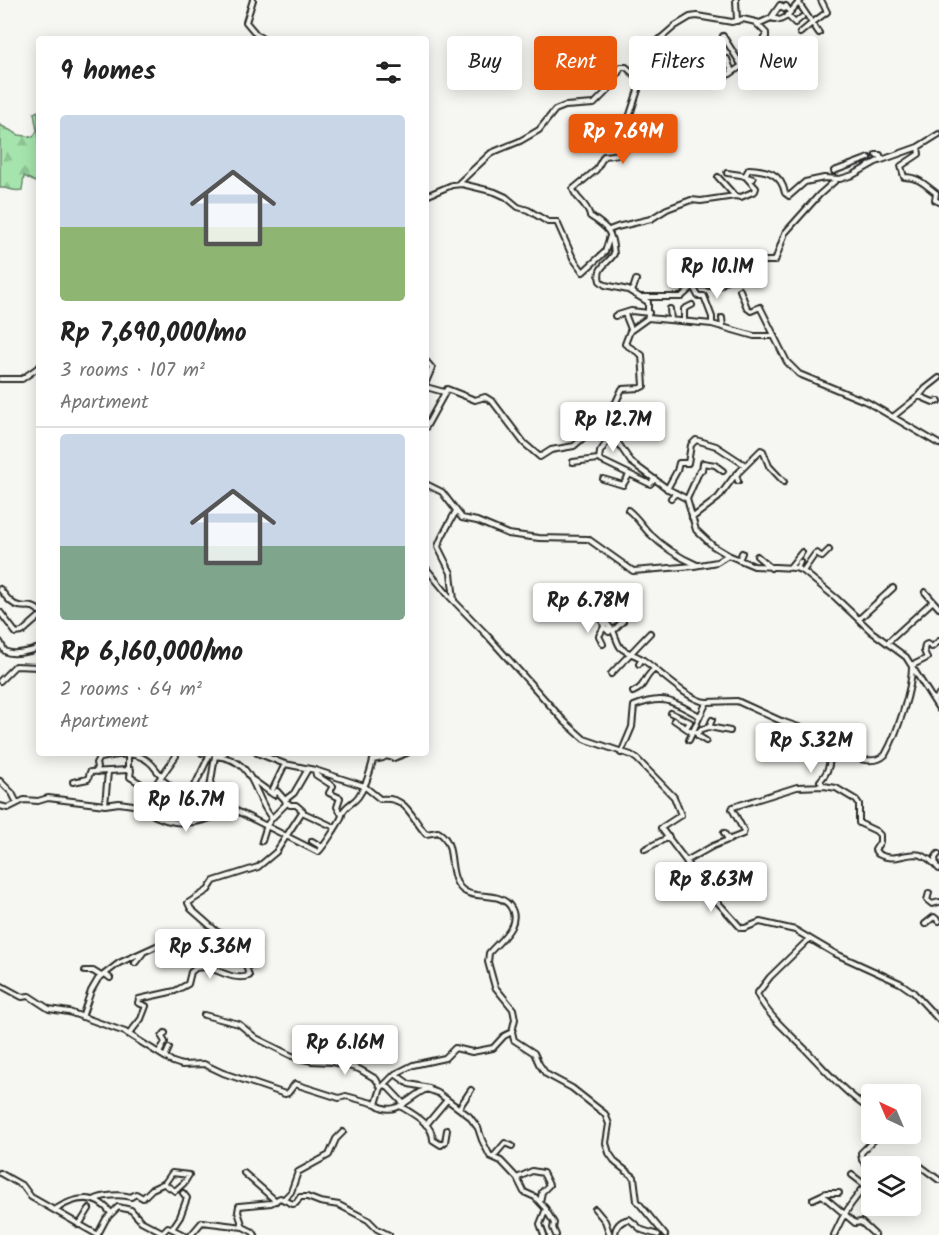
<!DOCTYPE html>
<html lang="en">
<head>
<meta charset="utf-8">
<style>
  :root { --surface:#fff; --page:#f6f6f6; --text:#222; --muted:#767676; --line:#e0e0e0; --accent:#ea580c }
  body { margin:0; font-family:Kalam,sans-serif; background:var(--page); color:var(--text); height:100vh; display:flex; flex-direction:column; font-size:22px; white-space:nowrap }
  * { box-sizing:border-box; margin:0 }
  p { font-size:20px; color:var(--muted) }
  .icon { flex:none; width:33px; height:33px; fill:none; stroke:currentColor; stroke-width:2; stroke-linecap:round; stroke-linejoin:round }
  .map { position:relative; flex:1; overflow:hidden }
  .sheet { position:absolute; left:36px; top:36px; width:393px; height:720px; display:flex; flex-direction:column; background:var(--surface); border-radius:6px; box-shadow:0 3px 15px #0003 }
  .sheet>* { flex:none }
  .guide { position:absolute; left:447px; top:36px; width:402px; height:54px; display:flex; gap:12px }
  .needle { width:39px; rotate:316deg }
  .buttons { position:absolute; left:861px; top:1084px; display:grid; gap:12px }
  .buttons a { display:grid; place-items:center; width:60px; height:60px; border-radius:6px; background:var(--surface); box-shadow:0 3px 15px #0003; font-size:30px }
  .price { position:absolute; translate:-50% -51px; padding:0 14px; border-radius:6px; background:#fff; color:#222; font-size:20px; line-height:39px; filter:drop-shadow(0 2px 3px #0008) }
  .price::after { content:''; position:absolute; left:50%; top:36px; width:18px; height:14px; margin-left:-9px; background:inherit; clip-path:polygon(0 0,100% 0,50% 100%) }
  .price.current { background:var(--accent); color:#fff }
  ul { padding:0; list-style:none }
  li { display:grid; align-content:center; gap:12px; height:318px; padding:0 24px }
  li+li { border-top:2px solid var(--line) }
  li span { display:grid; place-items:center; height:186px; border-radius:6px; color:#555 }
  li>.icon { margin-inline-start:auto }
  span .icon { width:108px; height:108px; fill:#fffc; stroke-width:1 }
  li b { font-size:26px }
  h2 { display:flex; justify-content:space-between; align-items:center; height:72px; padding:0 24px; font-size:26px }
  .pill { padding:0 21px; border-radius:6px; background:var(--surface); box-shadow:0 3px 15px #0003; font-size:21px; line-height:54px }
  .pill.current { background:var(--accent); color:#fff }
  .map>svg:first-child { display:block }
  .forest { fill:url(#forest-firs); stroke:#68886c; stroke-width:1.5 }
  .lines { fill:none; stroke-linecap:round; stroke-linejoin:round }
  .minor-casing { stroke:#2b2b2b; stroke-width:8 }
  .minor { stroke:#f6f6f2; stroke-width:4 }
</style>
</head>
<body>
<div class="map">
<svg width="939" height="1235" viewBox="0 0 939 1235">
  <defs>
    <pattern id="forest-firs" width="22" height="20" patternUnits="userSpaceOnUse" patternTransform="scale(1.5)"><rect width="22" height="20" fill="#a5e4ac"/><path d="M5 1l3.5 6h-7zM16 11l3.5 6h-7z" fill="#8ec494"/></pattern>
  </defs>
  <rect width="100%" height="100%" fill="#f6f6f2"/>
  <filter id="ink" filterUnits="userSpaceOnUse"><feTurbulence type="fractalNoise" baseFrequency=".0167" numOctaves="2"/><feDisplacementMap in="SourceGraphic" scale="12" xChannelSelector="R" yChannelSelector="G"/><feConvolveMatrix kernelMatrix="1 2 1 2 8 2 1 2 1" color-interpolation-filters="sRGB"/></filter>
  <g filter="url(#ink)">
    <path class="forest" d="M38,111L39,184L24,176L22,190C13,192 8,187 0,188V125L19,135L33,137L37,131L34,113Z"/>
    <g class="lines">
      <g class="minor-casing">
        <path id="minor" d="M253,0L246,22L257,35L263,39
          M736,0L737,21
          M798,2L819,33
          M787,15L795,23L802,17
          M771,18L780,5L784,9L786,6L790,12
          M812,23L827,12L821,0
          M800,33L812,23
          M723,36L742,66
          M674,47L675,58
          M751,58L756,57L766,50L760,43
          M727,59L732,72
          M750,60L761,81
          M691,64L695,58L694,48
          M645,69C664,79 680,68 699,66L714,77L730,74L750,60V51L766,37V33L756,23
          M656,73C663,60 679,52 691,64
          M918,147L919,154L901,166L904,177C919,177 925,185 936,193L935,200L939,202
          M876,155H880L881,160
          M834,171L869,158
          M727,173L741,175L753,179
          M718,177L735,196
          M459,183L491,153L520,141L539,130L555,110L565,106L594,104L611,87L621,67H626L637,77
          M426,196L452,185L462,184L495,192L506,197L518,207L528,210L548,222H557L573,258L583,272L605,252L610,236
          M609,230L617,227L651,219L667,209L691,200L701,201L735,196L741,197L755,191L756,188L745,176L749,169C767,170 781,173 785,193L789,196L805,182L824,178L840,179L853,175L876,162L918,147L939,134
          M733,258L739,271
          M693,286L698,296H704L712,317V324
          M709,286V262L722,261
          M740,290L747,308L751,311L760,307L774,335
          M632,292L636,280
          M640,297H681L691,288L698,285L719,286L739,271L751,269L760,261H775L785,233L819,195L836,180
          M670,309L671,320
          M625,314L631,329
          M615,316L631,311L649,313
          M648,318V302L628,290L605,285L600,281C596,267 607,265 614,254C612,232 609,228 590,216C586,201 576,200 573,189L596,170L604,156L621,154L628,148L626,127L638,90L637,76L645,69L647,58L653,45L675,26L690,17L697,16L732,22L743,19L760,23L771,18L780,20L786,17L801,0
          M722,318L723,327
          M684,321V309L692,305
          M426,361L432,368L426,382
          M0,379H22L39,367
          M426,387L444,392
          M919,396L925,389L939,378
          M894,416L919,396L933,402L939,401
          M426,427L447,389L475,400L485,397L493,402L524,443L540,457L551,450L574,446L592,430L602,431
          M599,459L600,452L611,436
          M573,462L598,459L650,484L655,479
          M736,474L738,481
          M603,479L623,485L629,475
          M426,484L442,492L462,518L477,521L508,534L539,538L588,539L633,571L694,566L717,562L728,555L754,566L795,568L803,571L836,598L872,632L906,657L939,709
          M667,489L677,471L679,463H688L691,445L696,440L716,446L745,465
          M671,498L676,493
          M687,499L700,470H702L703,463L715,465L723,471
          M628,510C638,518 642,526 650,534C663,547 681,558 697,565
          M692,518L718,498L733,478L761,450L763,451L769,466L784,482
          M728,555L713,546L696,530L687,499L668,489L631,462L616,440L601,429L604,418L616,402L622,389L640,388L644,386L642,355L625,344L630,331L648,318L712,324L754,336H774L787,362L799,374L867,402L939,444
          M757,556L771,568
          M739,560L742,553
          M790,567L802,552
          M426,568L449,596L485,633L564,721L584,739L631,755L637,759L674,797L681,815L661,828L686,861L713,846L743,834L744,831L732,809L733,807L797,787L824,786L836,788L856,800L859,804V823L876,831L880,835V842L875,850L878,854C903,867 913,838 939,869
          M797,568L800,562
          M803,571L815,554L817,553L822,557L829,550
          M0,589C5,595 10,604 19,606C28,608 32,604 39,611
          M925,592L939,608
          M564,593L566,590L569,589C586,600 601,615 613,631C616,636 617,644 621,648C627,653 636,655 642,659C657,669 690,702 707,702
          M454,600L451,573L438,547C440,538 451,521 456,511
          M0,612L16,633L22,632L39,617
          M602,619L604,627L609,632
          M859,619L893,588
          M613,631L623,621
          M0,642C2,645 3,649 5,651C12,656 32,651 39,648
          M887,643L933,601
          M603,644L599,636L604,627
          M639,664L642,659
          M913,665L927,658L924,651L925,645L927,644L932,647L939,641
          M611,674L650,633
          M0,681L15,666L39,667
          M633,692C646,687 643,677 655,669
          M934,700L939,695
          M671,713L690,722L686,728
          M674,720L690,731L697,733L702,729L709,727L712,720
          M709,727L730,731
          M697,733L698,736L706,741
          M689,740L700,716
          M128,753V770H131L130,777L151,790
          M202,753H225
          M257,753L285,764L315,770L364,786L380,799C407,796 410,816 426,834L438,832C456,842 448,868 457,883C468,904 496,888 510,906C523,924 499,941 489,953L488,962L495,987L513,1009L515,1019L512,1032L514,1040L534,1053L539,1064L546,1074L572,1088L605,1114L609,1124L606,1143L609,1153L616,1163L634,1177L637,1201L665,1235
          M621,753L632,727L634,706C666,693 674,703 700,716L707,702L737,701L781,721L804,729L829,749
          M216,754L215,756C257,759 252,796 272,818L267,825L262,841
          M285,764L271,793L274,795L277,791L285,800L286,804L288,803L290,805H296L303,811L302,812L334,827
          M98,772L96,763L99,758C116,756 133,750 148,761C154,765 156,771 161,775
          M108,772L105,805L119,803L140,806L176,756L175,753
          M160,778L191,802L208,800L223,804L318,852C322,849 341,821 342,815L337,807L340,798L329,793L333,786L316,775L315,770
          M253,780L271,793
          M0,781L12,793L17,803
          M73,782L88,779L90,772L128,770
          M824,786L820,781C834,766 830,755 825,735L834,729C844,733 844,743 850,752C857,762 877,763 885,755C897,734 913,688 912,664
          M188,800L210,754
          M208,800L215,756
          M285,800L294,793L308,769
          M0,806L8,808L24,800L38,801L48,798L105,805
          M140,806C161,824 188,827 213,817C220,814 225,813 230,807
          M342,814C345,805 353,804 358,797C366,786 370,773 373,760L383,758L386,756L394,758L407,753
          M272,818L286,804
          M724,833L729,840
          M312,841L322,847
          M645,849L669,837
          M686,861L694,876L741,928H745L760,922L795,930L834,953L900,983L913,992L939,1020
          M936,865L935,858L938,854
          M929,893L927,900L932,904L939,902
          M925,924L934,917L939,921
          M216,931L191,909L188,903L208,890L214,881L258,867L276,852L302,812
          M809,939L770,977L757,994C769,1017 788,1032 806,1050C827,1072 846,1094 872,1111
          M179,948L184,938
          M245,962L257,950
          M135,963L143,953
          M85,971H93L101,976
          M105,974L110,978
          M0,985L22,997L29,996L49,1009L69,1012L125,1032L173,1062L182,1065L204,1064L223,1073L285,1094L288,1093L295,1084L339,1098L346,1096L376,1104
          M204,1015L239,1024L256,1038L292,1056L312,1061L332,1062L359,1069L376,1079L381,1088
          M82,1017L91,991L98,979L119,963L174,938L204,941L216,931L232,939L245,962L249,976C227,982 214,963 196,968L191,972L188,984L175,991L139,999L138,1003L146,1006L141,1019L129,1034
          M512,1032L504,1036L493,1048L472,1052L455,1048L445,1058L413,1065L395,1074L381,1088L376,1104C396,1119 410,1095 427,1089L438,1093L469,1116L478,1128L482,1140L490,1156L501,1161L517,1178L524,1192L535,1197L546,1209L540,1224L544,1235
          M159,1053L165,1042L162,1037L165,1033
          M165,1057L169,1048
          M395,1074L409,1084L429,1088
          M385,1084L404,1104
          M400,1106C413,1114 433,1124 433,1140L441,1145L445,1142L447,1130
          M459,1108L471,1090
          M426,1125L447,1100
          M493,1157L505,1143L512,1146
          M892,1167L906,1161L916,1163L939,1180
          M872,1171L862,1160L861,1153L880,1134
          M0,1173L23,1186L31,1197L98,1235
          M244,1173L276,1201
          M852,1175L865,1185
          M517,1178L532,1171L543,1173L549,1185L542,1192L540,1202
          M860,1191L872,1197
          M822,1195L855,1223L861,1222L875,1235
          M284,1199L291,1192L298,1172L329,1155L336,1139L343,1132
          M813,1199L826,1193H839
          M94,1200C102,1195 122,1194 131,1197L136,1194L143,1198L152,1189L165,1183L172,1173L189,1175L184,1183L175,1191L164,1184
          M56,1209C75,1197 96,1193 111,1213
          M595,1209L605,1221L610,1235
          M546,1210L554,1223L553,1228L556,1235
          M79,1225L89,1209
          M243,1227L238,1212L239,1206L271,1203L280,1198L293,1204L296,1203L300,1197H307L320,1202L339,1205L368,1220L377,1229L389,1235
          M172,1229L180,1217L187,1198L183,1193
          M98,1234L106,1219L118,1207L131,1210L141,1221L162,1232
          M160,1235L168,1227L184,1235
          M191,1235L202,1222L243,1227L253,1232L255,1235
          M615,1235C615,1226 621,1221 629,1219L642,1230L658,1235
          M834,1235C843,1214 856,1195 872,1179"/>
      </g>
      <use href="#minor" class="minor"/>
    </g>
  </g>
</svg>
<div class="buttons">
<a><svg class="needle" viewBox="-14 -14 28 28"><path d="M0-13l5 13h-10z" fill="#e53935"/><path d="M0 13l5-13h-10z" fill="#767676"/></svg></a>
<a><svg class="icon" aria-label="layers" viewBox="0 0 24 24"><path d="M12 4l9 5-9 5-9-5zM3 14l9 5 9-5"/></svg></a>
</div>
<b class="price current" style="left:623px;top:165px">Rp 7.69M</b>
<b class="price" style="left:717px;top:300px">Rp 10.1M</b>
<b class="price" style="left:613px;top:453px">Rp 12.7M</b>
<b class="price" style="left:588px;top:634px">Rp 6.78M</b>
<b class="price" style="left:811px;top:774px">Rp 5.32M</b>
<b class="price" style="left:186px;top:833px">Rp 16.7M</b>
<b class="price" style="left:711px;top:913px">Rp 8.63M</b>
<b class="price" style="left:210px;top:980px">Rp 5.36M</b>
<b class="price" style="left:345px;top:1076px">Rp 6.16M</b>
<div class="guide">
<a class="pill">Buy</a>
<a class="pill current">Rent</a>
<a class="pill">Filters</a>
<a class="pill">New</a>
</div>
<section class="sheet">
<h2>9 homes<svg class="icon" aria-label="filters" viewBox="0 0 24 24"><path d="M4 7h16M4 17h16"/><circle cx="9" cy="7" r="2"/><circle cx="15" cy="17" r="2"/></svg></h2>
<ul>
<li><span style="background:linear-gradient(#c9d6e8 60%,#8fb573 0)"><svg class="icon" aria-label="home" viewBox="0 0 24 24"><path d="M3 11l9-7 9 7M6 9v11h12V9"/></svg></span><div><b>Rp 7,690,000/mo</b><p>3 rooms · 107 m²</p><p>Apartment</p></div></li>
<li><span style="background:linear-gradient(#c9d6e8 60%,#7fa58c 0)"><svg class="icon" aria-label="home" viewBox="0 0 24 24"><path d="M3 11l9-7 9 7M6 9v11h12V9"/></svg></span><div><b>Rp 6,160,000/mo</b><p>2 rooms · 64 m²</p><p>Apartment</p></div></li>
</ul>
</section>
</div>
</body>
</html>
